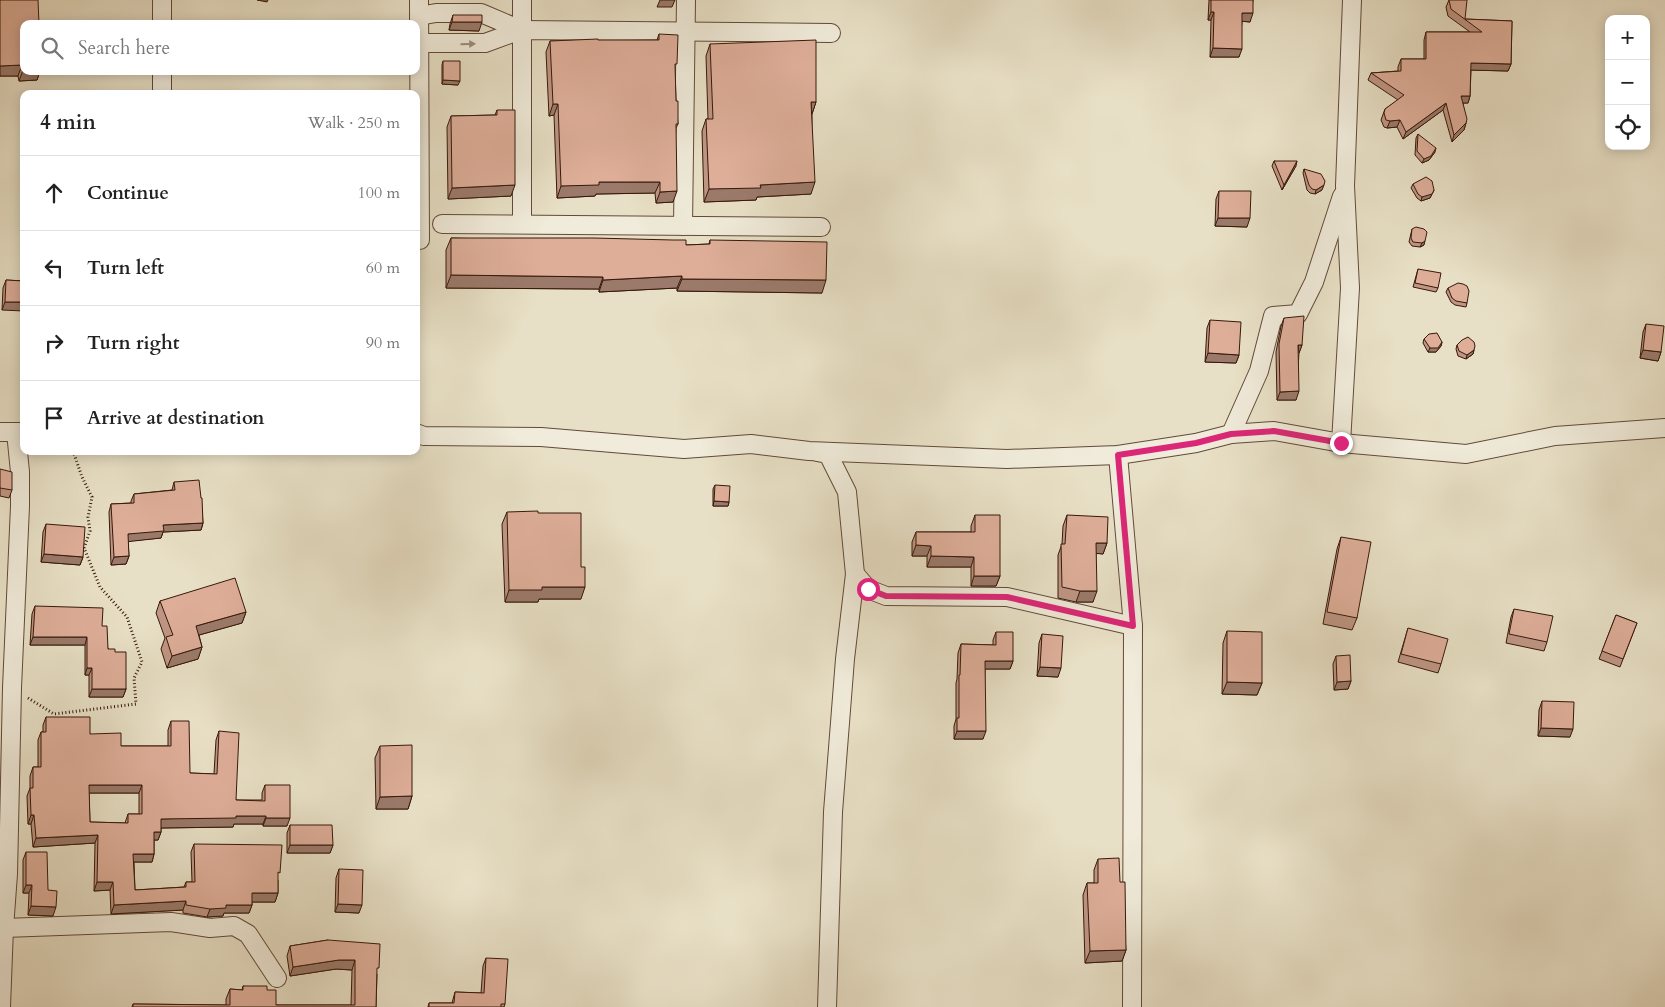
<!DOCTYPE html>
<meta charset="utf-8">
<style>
body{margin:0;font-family:Cardo,serif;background:#f6f6f6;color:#222}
.controls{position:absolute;right:15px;top:15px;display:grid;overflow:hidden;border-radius:10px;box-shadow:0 2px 12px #0003}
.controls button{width:45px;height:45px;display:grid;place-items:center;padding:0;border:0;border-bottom:1px solid #e0e0e0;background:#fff;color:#222;font:25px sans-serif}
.stop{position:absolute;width:15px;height:15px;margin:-11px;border:4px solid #db2777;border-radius:50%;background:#fff}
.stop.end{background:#db2777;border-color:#fff;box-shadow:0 1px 5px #0008}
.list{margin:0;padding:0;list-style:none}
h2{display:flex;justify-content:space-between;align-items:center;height:65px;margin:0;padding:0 20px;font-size:21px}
h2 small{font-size:16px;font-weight:400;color:#767676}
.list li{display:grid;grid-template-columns:32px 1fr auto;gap:15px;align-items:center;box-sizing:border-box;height:75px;padding:0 20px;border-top:1px solid #e0e0e0}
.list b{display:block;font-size:19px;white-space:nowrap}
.list em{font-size:16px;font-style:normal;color:#767676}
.icon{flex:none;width:28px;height:28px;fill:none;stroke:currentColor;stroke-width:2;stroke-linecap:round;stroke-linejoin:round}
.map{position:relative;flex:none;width:1665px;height:1007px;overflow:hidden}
.search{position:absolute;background:#fff;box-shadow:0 2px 12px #0003;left:20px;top:20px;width:400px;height:55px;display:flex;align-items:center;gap:12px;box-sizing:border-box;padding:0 18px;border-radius:10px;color:#767676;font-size:19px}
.panel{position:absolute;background:#fff;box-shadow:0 2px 12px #0003;left:20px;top:90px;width:400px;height:365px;border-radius:10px}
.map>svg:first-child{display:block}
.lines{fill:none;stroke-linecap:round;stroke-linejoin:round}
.street-casing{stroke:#624a39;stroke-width:20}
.path{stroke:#36180a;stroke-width:3;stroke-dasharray:1 2.5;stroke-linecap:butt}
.street{stroke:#f0ebda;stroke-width:18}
.wall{fill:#bf9684;stroke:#36180a;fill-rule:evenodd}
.shaded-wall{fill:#9b7a6b;stroke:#36180a}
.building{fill:#deae99;stroke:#36180a;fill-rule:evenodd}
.oneway{fill:#9c8c7c}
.route{stroke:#db2777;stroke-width:6}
</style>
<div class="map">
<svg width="1665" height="1007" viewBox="0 0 1665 1007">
<rect width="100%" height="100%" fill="#e8e0c6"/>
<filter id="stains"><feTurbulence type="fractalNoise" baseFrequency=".004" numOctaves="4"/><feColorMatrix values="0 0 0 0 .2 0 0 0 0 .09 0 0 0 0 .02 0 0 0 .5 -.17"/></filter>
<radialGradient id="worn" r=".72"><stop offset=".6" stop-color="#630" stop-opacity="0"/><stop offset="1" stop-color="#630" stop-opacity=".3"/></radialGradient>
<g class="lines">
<g class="street-casing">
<g id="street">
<polyline points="162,0 162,24"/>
<polyline points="419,0 420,240"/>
<polyline points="522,0 522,224"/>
<polyline points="419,16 436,13 481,13 521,30"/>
<polyline points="420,43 485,43 521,30 831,33"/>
<polyline points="162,71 162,94"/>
<polyline points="442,224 821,227"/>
<polyline points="683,226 686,0"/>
<polyline points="0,432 24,432"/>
<polyline points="416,433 424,436 541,437 684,449 751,444 809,451 1007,459 1118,455 1196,443 1231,434 1274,431 1341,443 1466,454 1555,436 1665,428"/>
<polyline points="1231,434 1259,371 1273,316 1298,314 1314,282 1342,196"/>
<polyline points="1341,443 1350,288 1345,186 1352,0"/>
<polyline points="817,452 828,454 847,492 855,574 845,659 833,812 827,1007"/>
<polyline points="1118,455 1133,626 1132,1007"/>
<polyline points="855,574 868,589 886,596 1007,597 1133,626"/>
<polyline points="4,928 171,922 210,928 234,926 248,934 277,978"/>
<polyline points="1,1007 4,928 8,874 12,688 20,506 20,472 16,432"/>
</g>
</g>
<polyline class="path" points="28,698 54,714 136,704 134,678 142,662 127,617 100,587 84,548 90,531 88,517 92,497 82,477 73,451"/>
<use href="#street" class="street"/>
</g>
<g class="wall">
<polygon points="0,0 39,24 24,71 40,71 37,80 19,81 18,76 0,76"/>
<polygon points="257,0 268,0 267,2"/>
<polygon points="1209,0 1253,0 1250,22 1242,21 1239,57 1210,57 1211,20 1208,20"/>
<polygon points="1449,0 1465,19 1512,21 1511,64 1508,71 1471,70 1470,96 1468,103 1463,103 1466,123 1464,130 1452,142 1443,110 1403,139 1397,127 1387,128 1384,127 1381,120 1385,109 1398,100 1368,80 1371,73 1398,71 1398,67 1401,59 1424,59 1424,40 1426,32 1470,32 1448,16 1446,7"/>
<polygon points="453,15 479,31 449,30 450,24"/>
<polygon points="659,34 675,70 676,101 678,124 676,128 673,202 656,203 655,193 596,194 595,196 557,198 554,115 549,116 546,52 550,41 657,40"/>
<polygon points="710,44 816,102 812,114 811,194 757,197 756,200 704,202 702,131 706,119 708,119 706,56"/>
<polygon points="443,61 458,85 442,84 442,65"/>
<polygon points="497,110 511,196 448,199 447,127 451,116 495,115"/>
<polygon points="1418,134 1435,152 1429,160 1422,163 1415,155 1416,138"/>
<polygon points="1274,161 1296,166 1282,190 1272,166"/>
<polygon points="1304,169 1322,190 1315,194 1310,193 1307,190 1303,173"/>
<polygon points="1413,184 1434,190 1430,198 1421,201 1417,198 1411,188"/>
<polygon points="1219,191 1247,227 1215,226 1216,199"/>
<polygon points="1412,229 1424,245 1420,247 1412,246 1409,242"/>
<polygon points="451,238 686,245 709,244 710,240 822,293 677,291 677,288 599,292 599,289 446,288 446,250"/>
<polygon points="1418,269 1438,288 1436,292 1413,287"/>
<polygon points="6,280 24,281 2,310 3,288"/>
<polygon points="1448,288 1467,303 1466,307 1455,305 1451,302 1446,292"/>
<polygon points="1284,318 1302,345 1299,353 1296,400 1277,400 1276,352 1281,326"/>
<polygon points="1210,320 1239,355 1236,363 1205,362 1207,328"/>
<polygon points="1646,324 1661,352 1658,361 1640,358 1643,332"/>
<polygon points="1424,339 1442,342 1441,346 1436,352 1428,352 1423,343"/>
<polygon points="1457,345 1474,350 1473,354 1466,359 1458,356 1456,349"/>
<polygon points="0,469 12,490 9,498 0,496"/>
<polygon points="174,482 201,498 203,523 201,530 163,532 161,538 128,541 129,556 126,564 111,565 109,512 111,504 131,503 131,501 134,494 172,490"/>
<polygon points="715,485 729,502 728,506 713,506 713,489"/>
<polygon points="507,512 581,599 539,599 538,602 505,602 502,524"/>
<polygon points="975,515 1000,576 996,586 971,586 971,567 927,567 927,556 912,556 912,542 916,532 971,532 971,526"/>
<polygon points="1067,515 1107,543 1103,554 1096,553 1093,602 1076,602 1058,598 1058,555 1062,544 1063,526"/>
<polygon points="46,524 83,557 80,565 41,562 43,532"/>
<polygon points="1341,537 1357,618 1352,630 1323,624 1337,549"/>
<polygon points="160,601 246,612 242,623 199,635 202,647 198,659 167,668 161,649 165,638 156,613"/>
<polygon points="35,606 102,626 108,649 115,652 126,689 123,697 89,697 89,675 85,675 85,645 30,645 32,614"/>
<polygon points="1514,609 1547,642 1544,651 1506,643 1511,617"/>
<polygon points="1616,615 1637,623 1620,667 1599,659"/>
<polygon points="1408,628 1441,664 1438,673 1398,662"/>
<polygon points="1227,631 1262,683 1257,695 1222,694 1223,643"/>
<polygon points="996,632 1013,661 1010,669 985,669 983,739 954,739 954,726 956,719 956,683 957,679 958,653 961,644 993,645 993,640"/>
<polygon points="1042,634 1058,677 1037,676 1039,643"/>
<polygon points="1336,656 1351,681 1348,689 1334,690 1333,664"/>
<polygon points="1542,701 1570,737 1538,736 1539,710"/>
<path d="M 46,717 L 121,746 L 168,746 L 168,730 L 171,721 L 190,773 L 214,774 L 216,740 L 219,731 L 236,800 L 262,800 L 262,793 L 265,785 L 287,826 L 263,826 L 263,824 L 234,824 L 233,827 L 161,828 L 161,832 L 158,840 L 154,840 L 154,854 L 152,862 L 134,862 L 135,890 L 184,887 L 186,882 L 192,882 L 191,852 L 194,844 L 278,880 L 278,893 L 275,902 L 252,902 L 252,905 L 249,913 L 224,913 L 223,916 L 207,917 L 183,913 L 183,910 L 111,914 L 110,890 L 94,891 L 95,843 L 33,847 L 31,824 L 28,824 L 27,796 L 30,788 L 30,776 L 33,767 L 38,767 L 38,740 L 41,732 L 43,732 L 43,725 ZM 89,793 L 139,793 L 139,814 L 128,814 L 125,823 L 90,822 Z"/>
<polygon points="380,746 412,796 408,809 376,809 375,758"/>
<polygon points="290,825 333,845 330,853 287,853 287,833"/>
<polygon points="26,852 53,916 28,915 29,893 23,893 23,860"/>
<polygon points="1098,859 1120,882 1126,950 1122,961 1085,963 1083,895 1087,883 1094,883 1094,870"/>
<polygon points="339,869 359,913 335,912 336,878"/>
<polygon points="328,940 377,974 376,1007 132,1007 133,1004 226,1005 226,999 230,989 242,990 243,986 267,990 276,1005 351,1005 352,970 336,969 290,976 287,956 290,946"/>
<polygon points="486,958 505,1004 504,1007 428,1007 429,1003 452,1003 455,992 481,993 483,966"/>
</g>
<g class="shaded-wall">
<polygon points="660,0 675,0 672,7 657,7"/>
<polygon points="1211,12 1214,12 1211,20 1208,20"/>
<polygon points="1242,13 1253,13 1250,22 1239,21"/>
<polygon points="452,22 482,22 479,31 449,30"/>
<polygon points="1213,48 1242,49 1239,57 1210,57"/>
<polygon points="1471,63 1511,64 1508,71 1468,70"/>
<polygon points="22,65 18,76 0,76 0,66"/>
<polygon points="23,70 24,70 24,71 40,71 37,80 19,81"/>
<polygon points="443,80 460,81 458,85 442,84"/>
<polygon points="1461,96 1470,96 1468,103 1458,103"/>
<polygon points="811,102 816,102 812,114"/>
<polygon points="1446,103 1443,110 1403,139 1406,132"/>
<polygon points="553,104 558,104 554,115 549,116"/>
<polygon points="1400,120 1397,127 1387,128 1390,121"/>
<polygon points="1466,123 1464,130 1452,142 1454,135"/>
<polygon points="1436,148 1435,152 1429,160 1422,163 1424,159"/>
<polygon points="1297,161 1296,166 1282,190 1284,185"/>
<polygon points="599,182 660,182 655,193 596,194 595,196 557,198 561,186"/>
<polygon points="815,182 811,194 757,197 756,200 704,202 709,189 760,185"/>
<polygon points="515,185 511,196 448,199 452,188"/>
<polygon points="1324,185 1322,190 1315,194 1316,190"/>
<polygon points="1434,190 1430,198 1421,201 1422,197"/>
<polygon points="677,191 673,202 656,203 660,192"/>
<polygon points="1218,218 1250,218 1247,227 1215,226"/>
<polygon points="1425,241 1424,245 1420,247 1422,243"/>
<polygon points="451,275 603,277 599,289 446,288"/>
<polygon points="682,276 677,288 599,292 603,280"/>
<polygon points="682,279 826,280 822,293 677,291"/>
<polygon points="5,302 24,302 24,311 2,310"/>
<polygon points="1442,342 1441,346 1436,352 1428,352 1430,348"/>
<polygon points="1298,345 1302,345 1299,353"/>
<polygon points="1474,350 1473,354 1466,359 1467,355"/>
<polygon points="1643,350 1661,352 1658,361 1640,358"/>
<polygon points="1208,353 1239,355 1236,363 1205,362"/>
<polygon points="1299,391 1296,400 1277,400 1280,392"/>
<polygon points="714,501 729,502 728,506 713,506"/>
<polygon points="203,523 201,530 163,532 161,538 125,542 128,534 163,525"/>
<polygon points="1096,543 1107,543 1103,554 1092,553"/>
<polygon points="916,545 931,546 927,556 912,556"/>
<polygon points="44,554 83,557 80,565 41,562"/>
<polygon points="129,556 126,564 111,565 114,557"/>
<polygon points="931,556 974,557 971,567 927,567"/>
<polygon points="974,576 1000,576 996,586 971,586"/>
<polygon points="542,587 585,587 581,599 539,599 538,602 505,602 509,590"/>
<polygon points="1080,591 1097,591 1093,602 1076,602"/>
<polygon points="246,612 242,623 192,637 196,626"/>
<polygon points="33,637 87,637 85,645 30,645"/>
<polygon points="202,647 198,659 167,668 172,656"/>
<polygon points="985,661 1013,661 1010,669 982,669"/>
<polygon points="1040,667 1061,668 1058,677 1037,676"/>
<polygon points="87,668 92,668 89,675 85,675"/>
<polygon points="1351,681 1348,689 1334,690 1337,682"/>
<polygon points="1227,682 1262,683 1257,695 1222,694"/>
<polygon points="92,689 126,689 123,697 89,697"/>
<polygon points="1541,728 1573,729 1570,737 1538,736"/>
<polygon points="957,731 986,731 983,739 954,739"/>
<polygon points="89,785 142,785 139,793 86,793"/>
<polygon points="412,796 408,809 376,809 380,797"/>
<polygon points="31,815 34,815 31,824 28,824"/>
<polygon points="236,816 266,816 263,824 234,824 233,827 158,828 161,819"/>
<polygon points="266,818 290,818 287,826 263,826"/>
<polygon points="154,832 161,832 158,840 151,840"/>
<polygon points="98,835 95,843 33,847 36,838"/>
<polygon points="290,845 333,845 330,853 287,853"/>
<polygon points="133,854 154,854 152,862 130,862"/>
<polygon points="97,882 113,882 110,890 94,891"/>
<polygon points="26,885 32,885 29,893 23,893"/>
<polygon points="252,893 278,893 275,902 249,902"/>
<polygon points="186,901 183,910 111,914 114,905"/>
<polygon points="338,904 362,905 359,913 335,912"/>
<polygon points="226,905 252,905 249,913 224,913 223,916 207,917 210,909"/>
<polygon points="31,906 56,907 53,916 28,915"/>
<polygon points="1126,950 1122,961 1085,963 1090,951"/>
<polygon points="339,960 355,960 352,970 336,969 290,976 293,967"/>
</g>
<g class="building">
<polygon points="0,0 38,0 39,24 24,24 24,70 23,70 22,65 0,66"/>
<polygon points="1211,0 1253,0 1253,13 1242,13 1242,49 1213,48 1214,12 1211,12"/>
<polygon points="1449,0 1467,0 1465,19 1512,21 1511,64 1471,63 1470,96 1461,96 1467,119 1466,123 1454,135 1446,103 1406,132 1400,120 1390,121 1386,120 1384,113 1385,109 1404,95 1371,73 1401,71 1401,59 1426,59 1426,32 1482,32 1451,9"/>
<polygon points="453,15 482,15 482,22 452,22"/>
<polygon points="659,34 678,35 677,64 675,64 676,101 678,101 678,124 676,124 677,191 660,192 660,182 599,182 599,185 561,186 558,104 553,104 550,41 598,39 598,40 659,40"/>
<polygon points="816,40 816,102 811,102 815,182 760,185 761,188 709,189 706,119 713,119 710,44"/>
<polygon points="443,61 460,61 460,81 443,80"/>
<polygon points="497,110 515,110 515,185 452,188 451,116 497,115"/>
<polygon points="1418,134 1436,148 1431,156 1424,159 1417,151"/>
<polygon points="1274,161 1297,161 1284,185"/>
<polygon points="1304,169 1321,174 1325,181 1324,185 1316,190 1312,189 1309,185"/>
<polygon points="1426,177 1432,181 1434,190 1432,194 1422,197 1418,194 1413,184"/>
<polygon points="1219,191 1251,191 1250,218 1218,218"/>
<polygon points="1416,227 1424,229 1427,232 1425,241 1422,243 1413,242 1411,238 1412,229"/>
<polygon points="451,238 594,238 673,240 686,240 686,245 710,244 710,240 827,242 826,280 682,279 682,276 603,280 603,277 451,275"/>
<polygon points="1418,269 1441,273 1438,288 1415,283"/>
<polygon points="6,280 24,281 24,302 5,302"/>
<polygon points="1458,283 1463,284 1467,286 1469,291 1467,303 1456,301 1452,298 1448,288"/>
<polygon points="1304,316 1302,345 1298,345 1299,391 1280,392 1279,344 1284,318"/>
<polygon points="1210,320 1241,322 1239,355 1208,353"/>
<polygon points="1646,324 1664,326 1661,352 1643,350"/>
<polygon points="1437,333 1442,342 1438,348 1430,348 1424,339 1429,334"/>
<polygon points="1468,337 1474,342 1475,346 1474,350 1467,355 1459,351 1457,345 1462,340"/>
<polygon points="0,469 12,472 12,490 0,488"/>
<polygon points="199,480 201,498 202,498 203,523 163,525 164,531 128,534 129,556 114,557 111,504 134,503 134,494 175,490 174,482"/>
<polygon points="715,485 730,486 729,502 714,501"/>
<polygon points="538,511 538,513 581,513 581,567 585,567 585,587 542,587 542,590 509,590 507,512"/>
<polygon points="975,515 1000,515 1000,576 974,576 974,557 931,556 931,546 916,545 916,532 975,532"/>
<polygon points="1067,515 1108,517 1107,543 1096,543 1097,591 1080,591 1062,587 1061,544 1065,544"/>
<polygon points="46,524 85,527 83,557 44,554"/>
<polygon points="1341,537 1371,542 1357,618 1327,612"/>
<polygon points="235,578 246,612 196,626 202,647 172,656 166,637 173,635 160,601"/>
<polygon points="35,606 103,608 102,626 107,626 108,649 115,649 115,652 126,652 126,689 92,689 92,668 87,668 87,637 33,637"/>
<polygon points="1514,609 1553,616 1547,642 1509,634"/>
<polygon points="1616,615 1637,623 1623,659 1602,651"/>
<polygon points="1408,628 1448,639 1441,664 1401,654"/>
<polygon points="1227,631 1262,632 1262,683 1227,682"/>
<polygon points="996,632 1013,632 1013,661 985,661 986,731 957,731 957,718 959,718 959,675 960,675 961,644 996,645"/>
<polygon points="1042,634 1063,636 1061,668 1040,667"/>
<polygon points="1350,655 1351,681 1337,682 1336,656"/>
<polygon points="1542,701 1574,702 1573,729 1541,728"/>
<path d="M 46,717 L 90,717 L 90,734 L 121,733 L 121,746 L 171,746 L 171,721 L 189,721 L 190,773 L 217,774 L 219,731 L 239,733 L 236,800 L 265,801 L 265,785 L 290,785 L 290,818 L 266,818 L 266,816 L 236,816 L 236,818 L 161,819 L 161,832 L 154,832 L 154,854 L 133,854 L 135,890 L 186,887 L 186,882 L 195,882 L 194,844 L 282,845 L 280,873 L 278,872 L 278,893 L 252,893 L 252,905 L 226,905 L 226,908 L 210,909 L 186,905 L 186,901 L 114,905 L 113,882 L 97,882 L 98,835 L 36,838 L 34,815 L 31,815 L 30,788 L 33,788 L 33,767 L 41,767 L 41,732 L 46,732 ZM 89,785 L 142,785 L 142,814 L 128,814 L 128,823 L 90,822 Z"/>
<polygon points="412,745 412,796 380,797 380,746"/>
<polygon points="290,825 332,825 333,845 290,845"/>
<polygon points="26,852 47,852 48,890 57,891 56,907 31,906 32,885 26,885"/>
<polygon points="1119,858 1120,882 1125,882 1126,950 1090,951 1087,883 1098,883 1098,859"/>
<polygon points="339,869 363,870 362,905 338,904"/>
<polygon points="328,940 380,944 379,968 377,968 376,1007 133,1007 133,1004 230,1005 230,989 243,990 243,986 267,986 267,990 276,990 276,1005 355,1005 355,960 339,960 293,967 290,946"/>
<polygon points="486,958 508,959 505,1004 501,1004 501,1007 429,1007 429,1003 454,1003 455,992 484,993"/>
</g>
<defs><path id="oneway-solid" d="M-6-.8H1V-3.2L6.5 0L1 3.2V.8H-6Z" transform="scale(1.25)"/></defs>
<use class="oneway" href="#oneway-solid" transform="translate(468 44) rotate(-1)"/>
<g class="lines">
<polyline class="route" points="868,589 886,596 1007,597 1133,626 1118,455 1196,443 1231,434 1274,431 1341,443"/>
</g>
<rect width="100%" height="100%" filter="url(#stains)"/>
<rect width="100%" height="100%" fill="url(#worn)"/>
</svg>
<div class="controls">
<button>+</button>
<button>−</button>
<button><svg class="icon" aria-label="locate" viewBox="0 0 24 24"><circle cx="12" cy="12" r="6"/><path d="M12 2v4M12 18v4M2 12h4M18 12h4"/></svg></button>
</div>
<div class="stop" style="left:868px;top:589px"></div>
<div class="stop end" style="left:1341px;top:443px"></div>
<div class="search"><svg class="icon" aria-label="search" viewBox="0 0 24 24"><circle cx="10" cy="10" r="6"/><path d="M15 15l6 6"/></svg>Search here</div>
<section class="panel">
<h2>4 min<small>Walk · 250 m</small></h2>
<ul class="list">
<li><svg class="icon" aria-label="ahead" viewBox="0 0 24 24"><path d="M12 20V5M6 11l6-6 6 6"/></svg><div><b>Continue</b></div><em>100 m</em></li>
<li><svg class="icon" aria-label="left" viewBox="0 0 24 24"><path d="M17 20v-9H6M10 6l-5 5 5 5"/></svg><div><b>Turn left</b></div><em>60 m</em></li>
<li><svg class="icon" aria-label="right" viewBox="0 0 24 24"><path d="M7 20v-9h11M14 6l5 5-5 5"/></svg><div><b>Turn right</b></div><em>90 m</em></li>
<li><svg class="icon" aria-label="arrive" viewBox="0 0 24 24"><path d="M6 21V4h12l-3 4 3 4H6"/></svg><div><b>Arrive at destination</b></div></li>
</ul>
</section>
</div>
